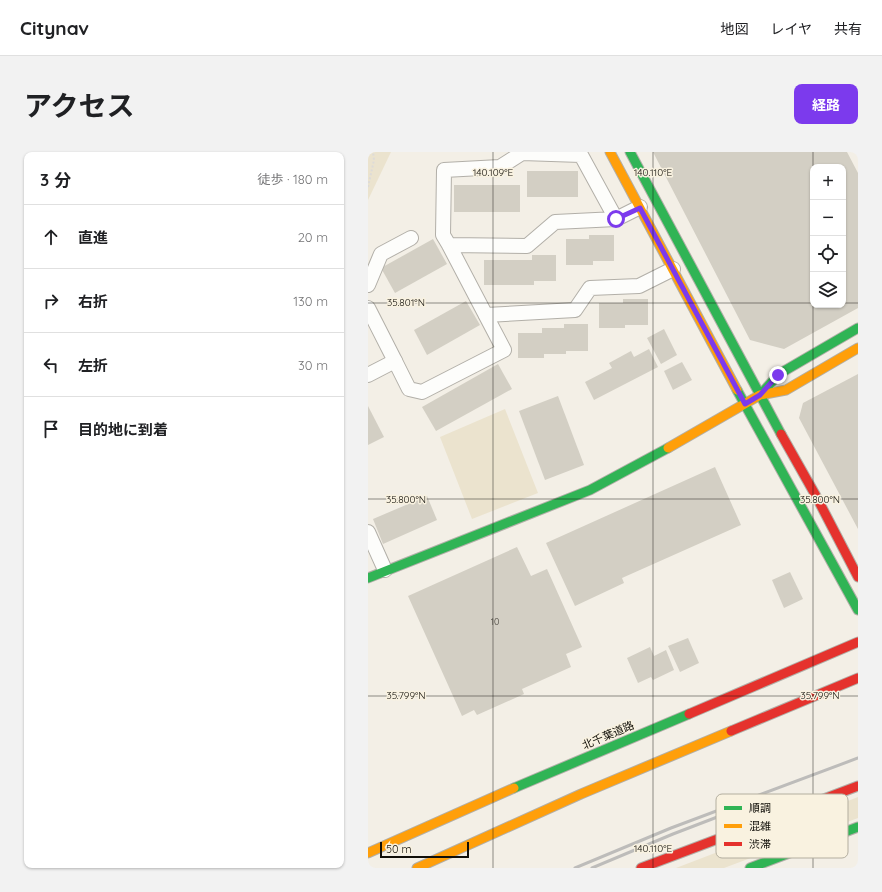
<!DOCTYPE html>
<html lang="ja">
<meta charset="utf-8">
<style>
body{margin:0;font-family:Quicksand,"Noto Sans JP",sans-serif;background:#f2f2f2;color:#202124}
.controls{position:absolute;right:12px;top:12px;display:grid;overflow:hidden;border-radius:8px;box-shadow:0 1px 3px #0004}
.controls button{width:36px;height:36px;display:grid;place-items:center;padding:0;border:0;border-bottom:1px solid #e0e0e0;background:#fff;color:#202124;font:20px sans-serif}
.scale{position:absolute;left:12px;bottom:10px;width:89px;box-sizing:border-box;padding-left:4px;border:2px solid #100e08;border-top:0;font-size:11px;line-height:14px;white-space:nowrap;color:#100e08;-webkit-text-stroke:3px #f9f2e0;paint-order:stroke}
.stop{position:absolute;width:12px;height:12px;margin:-9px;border:3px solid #7c3aed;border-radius:50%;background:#fff}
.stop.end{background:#7c3aed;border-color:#fff;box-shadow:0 1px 4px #0008}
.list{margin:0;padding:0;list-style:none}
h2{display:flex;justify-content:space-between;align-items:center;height:52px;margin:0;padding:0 16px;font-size:17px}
h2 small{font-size:13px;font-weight:400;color:#757577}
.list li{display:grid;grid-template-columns:26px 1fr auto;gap:12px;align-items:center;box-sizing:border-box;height:64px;padding:0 16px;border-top:1px solid #e0e0e0}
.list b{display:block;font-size:15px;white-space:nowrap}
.list em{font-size:13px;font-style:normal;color:#757577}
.icon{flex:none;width:22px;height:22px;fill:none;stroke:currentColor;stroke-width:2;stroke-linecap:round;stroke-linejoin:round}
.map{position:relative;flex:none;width:490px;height:716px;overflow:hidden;border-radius:8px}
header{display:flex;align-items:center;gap:24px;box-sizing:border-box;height:56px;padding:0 20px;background:#fff;border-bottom:1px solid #e0e0e0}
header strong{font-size:19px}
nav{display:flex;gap:22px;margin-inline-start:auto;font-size:14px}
.intro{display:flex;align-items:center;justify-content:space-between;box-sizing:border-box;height:96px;padding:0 24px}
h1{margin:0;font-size:28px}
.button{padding:10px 18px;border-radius:8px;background:#7c3aed;color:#fff;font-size:14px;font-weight:700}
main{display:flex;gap:24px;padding:0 24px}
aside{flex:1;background:#fff;border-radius:8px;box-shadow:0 1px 3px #0004}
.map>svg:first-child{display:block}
.green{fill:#ebe3ce}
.building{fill:#d3cfc4;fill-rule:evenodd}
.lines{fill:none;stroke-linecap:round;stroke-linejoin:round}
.street-casing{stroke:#b2afa8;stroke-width:16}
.fast-casing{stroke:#b2afa8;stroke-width:11}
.slow-casing{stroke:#b2afa8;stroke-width:11}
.jam-casing{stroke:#b2afa8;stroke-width:11}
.path{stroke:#dddbd8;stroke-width:2;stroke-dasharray:2 2;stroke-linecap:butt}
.street{stroke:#fdfdfb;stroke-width:14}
.fast{stroke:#30b455;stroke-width:9}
.slow{stroke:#ff9f0a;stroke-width:9}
.jam{stroke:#e5322d;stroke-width:9}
.rail{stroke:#bdbcba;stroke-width:3}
.route{stroke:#7c3aed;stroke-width:5}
.ticks{fill:none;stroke:#100e08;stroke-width:1;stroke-opacity:0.45}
.labels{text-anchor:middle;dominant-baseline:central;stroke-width:3;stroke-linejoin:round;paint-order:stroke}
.number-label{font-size:9px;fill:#413e37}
.street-label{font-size:11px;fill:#100e08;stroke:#f9f2e0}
.key{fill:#f9f2e0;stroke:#b3ae9f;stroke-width:1}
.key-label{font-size:11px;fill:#100e08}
.ticks-label{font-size:10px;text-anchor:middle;fill:#100e08;stroke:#f9f2e0;stroke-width:3;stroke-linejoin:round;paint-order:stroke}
</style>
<header>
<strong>Citynav</strong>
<nav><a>地図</a><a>レイヤ</a><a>共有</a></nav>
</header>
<div class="intro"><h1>アクセス</h1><a class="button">経路</a></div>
<main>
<aside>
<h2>3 分<small>徒歩 · 180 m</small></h2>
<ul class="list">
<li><svg class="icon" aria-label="ahead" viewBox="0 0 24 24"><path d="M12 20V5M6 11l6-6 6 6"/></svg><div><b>直進</b></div><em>20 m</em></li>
<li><svg class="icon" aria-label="right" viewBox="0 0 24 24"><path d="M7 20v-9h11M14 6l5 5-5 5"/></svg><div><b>右折</b></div><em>130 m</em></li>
<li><svg class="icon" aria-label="left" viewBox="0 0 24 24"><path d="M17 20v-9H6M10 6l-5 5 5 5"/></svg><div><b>左折</b></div><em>30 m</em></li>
<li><svg class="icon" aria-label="arrive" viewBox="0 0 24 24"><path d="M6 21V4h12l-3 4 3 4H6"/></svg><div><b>目的地に到着</b></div></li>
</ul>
</aside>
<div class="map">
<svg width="490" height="716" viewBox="0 0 490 716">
<rect width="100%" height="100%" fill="#f3efe6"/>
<g class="green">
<polygon points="0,0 23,0 0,48"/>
<polygon points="137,257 170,341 104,367 72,285"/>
<polygon points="490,645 490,666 356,716 308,716 394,683"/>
</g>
<g class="building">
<path d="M 285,0 L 479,0 L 490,21 L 490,156 L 416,197 L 382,188 ZM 445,15 L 475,15 L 475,153 L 445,153 Z"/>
<rect x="159" y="19" width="51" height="26"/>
<rect x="86" y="33" width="66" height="27"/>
<polygon points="221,83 246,83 246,109 225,109 225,113 198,113 198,87 221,87"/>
<polygon points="65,87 79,112 27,141 13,116"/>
<polygon points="164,103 188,103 188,129 166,129 166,133 116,133 116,108 164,108"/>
<polygon points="255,147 280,147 280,173 257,173 257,176 231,176 231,151 255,151"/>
<polygon points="98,149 112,173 59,203 46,178"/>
<polygon points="196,172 220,172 220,199 198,199 198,202 176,202 176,206 150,206 150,181 174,181 174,176 196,176"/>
<polygon points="296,177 309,203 293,212 279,186"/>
<polygon points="281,197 290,215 226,248 217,230 244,216 241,211 263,199 266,205"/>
<polygon points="314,210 324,228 305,238 296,219"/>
<polygon points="130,212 144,237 68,279 54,255"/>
<polygon points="490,222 490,377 431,266 435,251"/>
<polygon points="190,244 216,313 177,328 151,259"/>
<polygon points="0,254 16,285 0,293"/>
<polygon points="347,315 373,373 254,426 256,431 207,454 178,391"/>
<polygon points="59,344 69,368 15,392 5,367"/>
<polygon points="149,395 163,424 179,417 214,495 198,502 203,515 154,537 156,542 109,563 106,558 94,564 40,444"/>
<polygon points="422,420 435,447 416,456 404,428"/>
<polygon points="320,486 331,511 312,520 300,494"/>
<polygon points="282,495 286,504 298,498 306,518 285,528 283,525 270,531 259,506"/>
</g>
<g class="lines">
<g class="street-casing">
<g id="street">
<polyline points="248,67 272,55"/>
<polyline points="0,133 13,102 43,86"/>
<polyline points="0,156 27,209 0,223"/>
<polyline points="118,163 207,158 222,136 271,134 305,117"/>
<polyline points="27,209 41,237 54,240 136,198 81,93 75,83 76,18 132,15 154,1 213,3 248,67 187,70 159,94 81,93"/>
<polyline points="0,380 17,418"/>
</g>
</g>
<g class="fast-casing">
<g id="fast">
<polyline points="262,0 413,282"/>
<polyline points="369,238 490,458"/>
<polyline points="392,243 411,222 490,176"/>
<polyline points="0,426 222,338 300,296"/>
<polyline points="146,636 321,562"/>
<polyline points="382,716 490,675"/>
</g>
</g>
<g class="slow-casing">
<g id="slow">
<polyline points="242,0 369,238"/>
<polyline points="300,296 392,243 418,238 490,196"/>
<polyline points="0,701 146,636"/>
<polyline points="49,716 213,642 363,579"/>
</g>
</g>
<g class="jam-casing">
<g id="jam">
<polyline points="413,282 448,344 490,425"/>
<polyline points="321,562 490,490"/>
<polyline points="363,579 490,526"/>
<polyline points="273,716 490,634"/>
</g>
</g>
<polyline class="path" points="0,35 6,8 5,0"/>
<use href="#street" class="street"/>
<use href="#fast" class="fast"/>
<use href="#slow" class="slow"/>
<use href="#jam" class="jam"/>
<g class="rail">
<polyline points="207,716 303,676 490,606"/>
<polyline points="224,716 305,682 391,649"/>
</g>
</g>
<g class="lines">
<polyline class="route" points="248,67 272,56 377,252 392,243 410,223"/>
</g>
<path class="ticks" d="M 125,0 L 125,716M 285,0 L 285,716M 445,0 L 445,15M 0,151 L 445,151M 475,151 L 490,151M 445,153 L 445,716M 0,347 L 490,347M 0,544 L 490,544"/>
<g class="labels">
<g class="number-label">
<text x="127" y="469">10</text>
</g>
<g class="street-label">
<text transform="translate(240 583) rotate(-23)">北千葉道路</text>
</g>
</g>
<rect x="348" y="642" width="132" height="64" rx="6" class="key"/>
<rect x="356" y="654" width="18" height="4" fill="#30b455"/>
<rect x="356" y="672" width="18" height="4" fill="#ff9f0a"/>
<rect x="356" y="690" width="18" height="4" fill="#e5322d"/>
<g class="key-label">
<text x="381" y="660">順調</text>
<text x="381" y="678">混雑</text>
<text x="381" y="696">渋滞</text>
</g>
<g class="ticks-label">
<text x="125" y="24">140.109°E</text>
<text x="285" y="24">140.110°E</text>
<text x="38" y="154">35.801°N</text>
<text x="38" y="351">35.800°N</text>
<text x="452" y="351">35.800°N</text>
<text x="38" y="547">35.799°N</text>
<text x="452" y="547">35.799°N</text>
<text x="285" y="700">140.110°E</text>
</g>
</svg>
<div class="controls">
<button>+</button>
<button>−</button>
<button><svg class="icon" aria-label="locate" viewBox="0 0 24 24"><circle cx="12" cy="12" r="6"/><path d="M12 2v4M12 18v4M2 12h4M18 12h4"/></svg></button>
<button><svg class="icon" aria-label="layers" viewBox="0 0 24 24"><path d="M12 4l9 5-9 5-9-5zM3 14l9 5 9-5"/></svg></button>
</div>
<div class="scale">50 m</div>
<div class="stop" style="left:248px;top:67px"></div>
<div class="stop end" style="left:410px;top:223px"></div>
</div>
</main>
